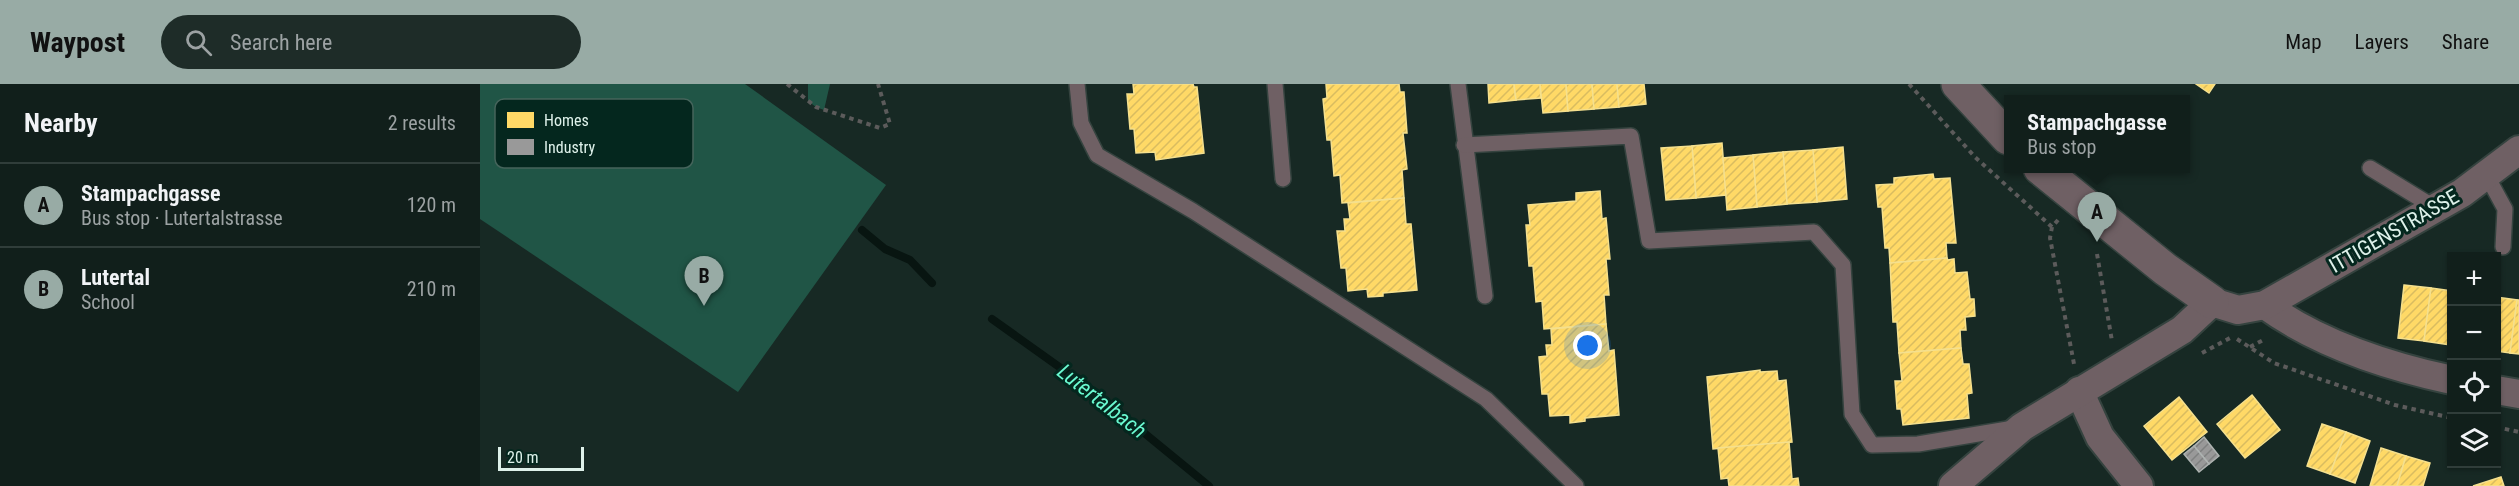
<!DOCTYPE html>
<meta charset="utf-8">
<style>
body{margin:0;font-family:"Roboto Condensed",sans-serif;background:#1e2c28;color:#f1f3f6}
.controls{position:absolute;right:18px;bottom:18px;display:grid;overflow:hidden;border-radius:0px;box-shadow:0 2px 4px #0004}
.controls button{width:54px;height:54px;display:grid;place-items:center;padding:0;border:0;border-bottom:2px solid #303d3a;background:#111f1b;color:#f1f3f6;font:30px sans-serif}
.scale{position:absolute;left:18px;bottom:15px;width:86px;box-sizing:border-box;padding-left:6px;border:3px solid #def1ea;border-top:0;font-size:16px;line-height:21px;white-space:nowrap;color:#def1ea;-webkit-text-stroke:4px #04271e;paint-order:stroke}
.you{position:absolute;left:1108px;top:262px;width:21px;height:21px;margin:-15px;border:4px solid #fff;border-radius:50%;background:#1a73e8;box-shadow:0 0 0 9px #1a73e833}
.badge{display:grid;place-items:center;width:39px;height:39px;border-radius:50%;background:#98aba5;color:#111;font-size:20px;font-weight:700}
.pin{position:absolute;translate:-50% -50px;filter:drop-shadow(0 2px 3px #0008)}
.pin::after{content:'';position:absolute;top:32px;width:21px;height:18px;background:inherit;clip-path:polygon(0 0,100% 0,50% 100%)}
.popup{position:absolute;left:1524px;top:11px;width:186px;height:78px;box-sizing:border-box;display:grid;place-content:center;border-radius:0px;background:#111f1b;filter:drop-shadow(0 2px 4px #0005);font-size:20px;white-space:nowrap;color:#9ca2a3}
.popup b{font-size:22px;color:#f1f3f6}
.popup::after{content:'';position:absolute;left:50%;top:100%;margin-left:-12px;border:12px solid transparent;border-top-color:#111f1b}
.list{margin:0;padding:0;list-style:none}
h2{display:flex;justify-content:space-between;align-items:center;height:78px;margin:0;padding:0 24px;font-size:26px}
h2 small{font-size:20px;font-weight:400;color:#9ca2a3}
.list li{display:grid;grid-template-columns:39px 1fr auto;gap:18px;align-items:center;box-sizing:border-box;height:84px;padding:0 24px;border-top:2px solid #303d3a}
.list b{display:block;font-size:22px;white-space:nowrap}
.list p{margin:0;font-size:20px;white-space:nowrap;color:#9ca2a3}
.list em{font-size:20px;font-style:normal;color:#9ca2a3}
.icon{flex:none;width:33px;height:33px;fill:none;stroke:currentColor;stroke-width:2;stroke-linecap:round;stroke-linejoin:round}
.map{position:relative;flex:none;width:2039px;height:402px;overflow:hidden}
header{display:flex;align-items:center;gap:36px;box-sizing:border-box;height:84px;padding:0 30px;background:#98aba5;color:#111}
header strong{font-size:28px}
nav{display:flex;gap:33px;margin-inline-start:auto;font-size:21px}
.search{width:420px;height:54px;background:#1e2c28;display:flex;align-items:center;gap:15px;box-sizing:border-box;padding:0 21px;border-radius:33px;color:#9ca2a3;font-size:22px}
main{display:flex}
aside{flex:1;background:#111f1b}
.map>svg:first-child{display:block}
.pitch{fill:#205546}
.homes{fill:url(#homes-hatch);stroke:#f5e08e;stroke-width:1.5}
.industry{fill:url(#industry-hatch);stroke:#aeb3b1;stroke-width:1.5}
.lines{fill:none;stroke-linecap:round;stroke-linejoin:round}
.stream{stroke:#081511;stroke-width:8}
.service-casing{stroke:#35433f;stroke-width:18}
.minor-casing{stroke:#35433f;stroke-width:32}
.tertiary-casing{stroke:#35433f;stroke-width:36}
.path{stroke:#5c5b5b;stroke-width:4;stroke-dasharray:4.5 4.5;stroke-linecap:butt}
.service{stroke:#6f6064;stroke-width:15}
.minor{stroke:#6f6064;stroke-width:28}
.tertiary{stroke:#6f6064;stroke-width:33}
.labels{text-anchor:middle;dominant-baseline:central;stroke-width:6;stroke-linejoin:round;paint-order:stroke}
.street-label{font-size:21px;fill:#def1ea;stroke:#04271e}
.water-label{font-size:22px;font-style:italic;fill:#6af9d0;stroke:#04271e}
.key{fill:#04271e;stroke:#45645b;stroke-width:1.5}
.key-label{font-size:16px;fill:#def1ea}
</style>
<header>
<strong>Waypost</strong>
<div class="search"><svg class="icon" aria-label="search" viewBox="0 0 24 24"><circle cx="10" cy="10" r="6"/><path d="M15 15l6 6"/></svg>Search here</div>
<nav><a>Map</a><a>Layers</a><a>Share</a></nav>
</header>
<main>
<aside>
<h2>Nearby<small>2 results</small></h2>
<ul class="list">
<li><span class="badge">A</span><div><b>Stampachgasse</b><p>Bus stop · Lutertalstrasse</p></div><em>120 m</em></li>
<li><span class="badge">B</span><div><b>Lutertal</b><p>School</p></div><em>210 m</em></li>
</ul>
</aside>
<div class="map">
<svg width="2039" height="402" viewBox="0 0 2039 402">
<defs>
<pattern id="homes-hatch" width="6" height="6" patternUnits="userSpaceOnUse" patternTransform="scale(1.5)"><rect width="6" height="6" fill="#ffd966"/><path d="M-1 1l2-2M0 6l6-6M5 7l2-2" fill="none" stroke="#d9bc60"/></pattern>
<pattern id="industry-hatch" width="6" height="6" patternUnits="userSpaceOnUse" patternTransform="scale(1.5)"><rect width="6" height="6" fill="#999"/><path d="M-1 1l2-2M0 6l6-6M5 7l2-2" fill="none" stroke="#7f8180"/></pattern>
</defs>
<rect width="100%" height="100%" fill="#172924"/>
<g class="pitch">
<polygon points="0,0 265,0 406,101 258,308 0,135"/>
<polygon points="328,0 350,0 344,26 336,23 328,17"/>
</g>
<g class="homes">
<polygon points="653,0 713,0 714,3 717,3 724,69 676,76 675,68 656,69 654,45 650,45 647,10 654,10"/>
<polygon points="846,0 919,0 920,8 924,8 927,49 923,49 927,85 922,86 924,114 862,119 860,91 854,92 851,56 847,56 843,15 847,14"/>
<polygon points="1008,0 1034,0 1036,16 1009,19"/>
<polygon points="1034,0 1060,0 1061,14 1036,16"/>
<polygon points="1060,0 1086,0 1088,27 1063,29"/>
<polygon points="1086,0 1112,0 1114,25 1088,27"/>
<polygon points="1112,0 1137,0 1139,23 1114,25"/>
<polygon points="1137,0 1164,0 1166,20 1139,23"/>
<polygon points="1716,0 1735,0 1729,9"/>
<polygon points="1242,59 1246,111 1216,114 1212,62"/>
<polygon points="1212,62 1216,114 1186,116 1181,64"/>
<polygon points="1363,63 1367,115 1337,118 1333,66"/>
<polygon points="1333,66 1337,118 1307,120 1303,68"/>
<polygon points="1303,68 1307,120 1277,123 1273,71"/>
<polygon points="1273,71 1277,123 1247,126 1243,74"/>
<polygon points="1453,90 1454,95 1470,94 1476,159 1466,159 1467,174 1410,179 1409,164 1405,164 1402,123 1398,123 1396,101 1414,100 1414,94"/>
<polygon points="1120,107 1122,135 1126,134 1130,175 1126,175 1129,211 1124,211 1126,240 1064,245 1062,217 1056,218 1053,182 1049,182 1046,141 1050,141 1048,121 1096,117 1096,109"/>
<polygon points="924,114 926,140 931,140 937,206 903,209 903,212 888,213 887,205 868,207 866,184 861,184 857,147 865,147 864,135 870,135 868,119"/>
<polygon points="1467,174 1468,176 1474,175 1475,189 1487,188 1490,215 1494,215 1495,232 1485,233 1486,246 1480,246 1481,264 1419,269 1417,238 1413,238 1410,179"/>
<polygon points="1924,201 1951,204 1944,257 1918,254"/>
<polygon points="1951,204 1972,207 1970,261 1944,257"/>
<polygon points="2016,213 2037,216 2030,269 2016,267"/>
<polygon points="2037,216 2039,216 2039,270 2030,269"/>
<polygon points="1126,240 1129,267 1134,266 1139,331 1105,334 1105,337 1090,339 1090,331 1070,332 1068,310 1062,310 1059,273 1067,272 1066,261 1072,261 1071,245"/>
<polygon points="1481,264 1483,280 1489,280 1492,309 1487,310 1489,334 1423,341 1421,325 1417,325 1415,297 1422,297 1419,269"/>
<polygon points="1280,286 1280,288 1297,287 1298,297 1306,296 1312,358 1233,365 1227,293"/>
<polygon points="1772,311 1800,346 1765,374 1737,340"/>
<polygon points="1699,313 1727,348 1692,376 1664,342"/>
<polygon points="1842,340 1866,348 1850,390 1827,382"/>
<polygon points="1866,348 1890,357 1875,399 1850,390"/>
<polygon points="1309,358 1312,395 1318,394 1319,402 1249,402 1248,394 1241,395 1238,364"/>
<polygon points="1901,364 1926,372 1917,402 1890,402"/>
<polygon points="1926,372 1950,379 1943,402 1917,402"/>
<polygon points="2021,393 2024,402 1993,402"/>
</g>
<g class="industry">
<polygon points="1724,353 1739,372 1729,380 1714,362"/>
<polygon points="1714,362 1729,380 1719,388 1704,370"/>
</g>
<g class="lines">
<g class="stream">
<polyline points="382,146 405,165 430,176 452,199"/>
<polyline points="512,235 613,307 729,402"/>
</g>
<g class="service-casing">
<g id="service">
<polyline points="597,0 601,39 617,71 713,127 1006,315 1096,402"/>
<polyline points="795,0 803,95"/>
<polyline points="978,0 1005,212"/>
<polyline points="984,61 1151,52 1169,157 1334,148 1363,181 1372,330 1392,361 1438,360 1534,344"/>
<polyline points="1890,84 1957,125"/>
<polyline points="2007,92 2025,125 2023,163"/>
</g>
</g>
<g class="minor-casing">
<g id="minor">
<path d="M 1785,221 C 1839,260 1907,282 1972,296"/>
<polyline points="2016,306 2039,310"/>
<polyline points="1599,307 1620,353 1659,402"/>
<polyline points="1473,402 1542,343 1702,246 1732,218 1758,226 1785,221 1982,109 2039,66"/>
</g>
</g>
<g class="tertiary-casing">
<g id="tertiary">
<polyline points="1478,0 1528,54"/>
<polyline points="1560,84 1685,185 1732,218"/>
</g>
</g>
<g class="path">
<polyline points="307,0 336,23 400,44 410,40 398,0"/>
<polyline points="1429,0 1495,73 1572,143"/>
<polyline points="1578,136 1572,143 1570,154 1594,280"/>
<polyline points="1617,170 1632,257"/>
<polyline points="1757,255 1794,279 1915,321 1972,334"/>
<polyline points="1770,263 1785,255"/>
<polyline points="1722,269 1750,254"/>
<polyline points="2016,343 2039,348"/>
</g>
<use href="#service" class="service"/>
<use href="#minor" class="minor"/>
<use href="#tertiary" class="tertiary"/>
</g>
<g class="labels">
<g class="street-label">
<text transform="translate(1914 147) rotate(-30)">ITTIGENSTRASSE</text>
</g>
<g class="water-label">
<text transform="translate(622 317) rotate(38)">Lutertalbach</text>
</g>
</g>
<rect x="15" y="15" width="198" height="69" rx="9" class="key"/>
<rect x="27" y="28" width="27" height="16" fill="#ffd966"/>
<rect x="27" y="55" width="27" height="16" fill="#999"/>
<g class="key-label">
<text x="64" y="42">Homes</text>
<text x="64" y="69">Industry</text>
</g>
</svg>
<div class="controls">
<button>+</button>
<button>−</button>
<button><svg class="icon" aria-label="locate" viewBox="0 0 24 24"><circle cx="12" cy="12" r="6"/><path d="M12 2v4M12 18v4M2 12h4M18 12h4"/></svg></button>
<button><svg class="icon" aria-label="layers" viewBox="0 0 24 24"><path d="M12 4l9 5-9 5-9-5zM3 14l9 5 9-5"/></svg></button>
</div>
<div class="scale">20 m</div>
<div class="you"></div>
<div class="pin badge" style="left:1617px;top:158px">A</div>
<div class="popup"><b>Stampachgasse</b>Bus stop</div>
<div class="pin badge" style="left:224px;top:222px">B</div>
</div>
</main>
